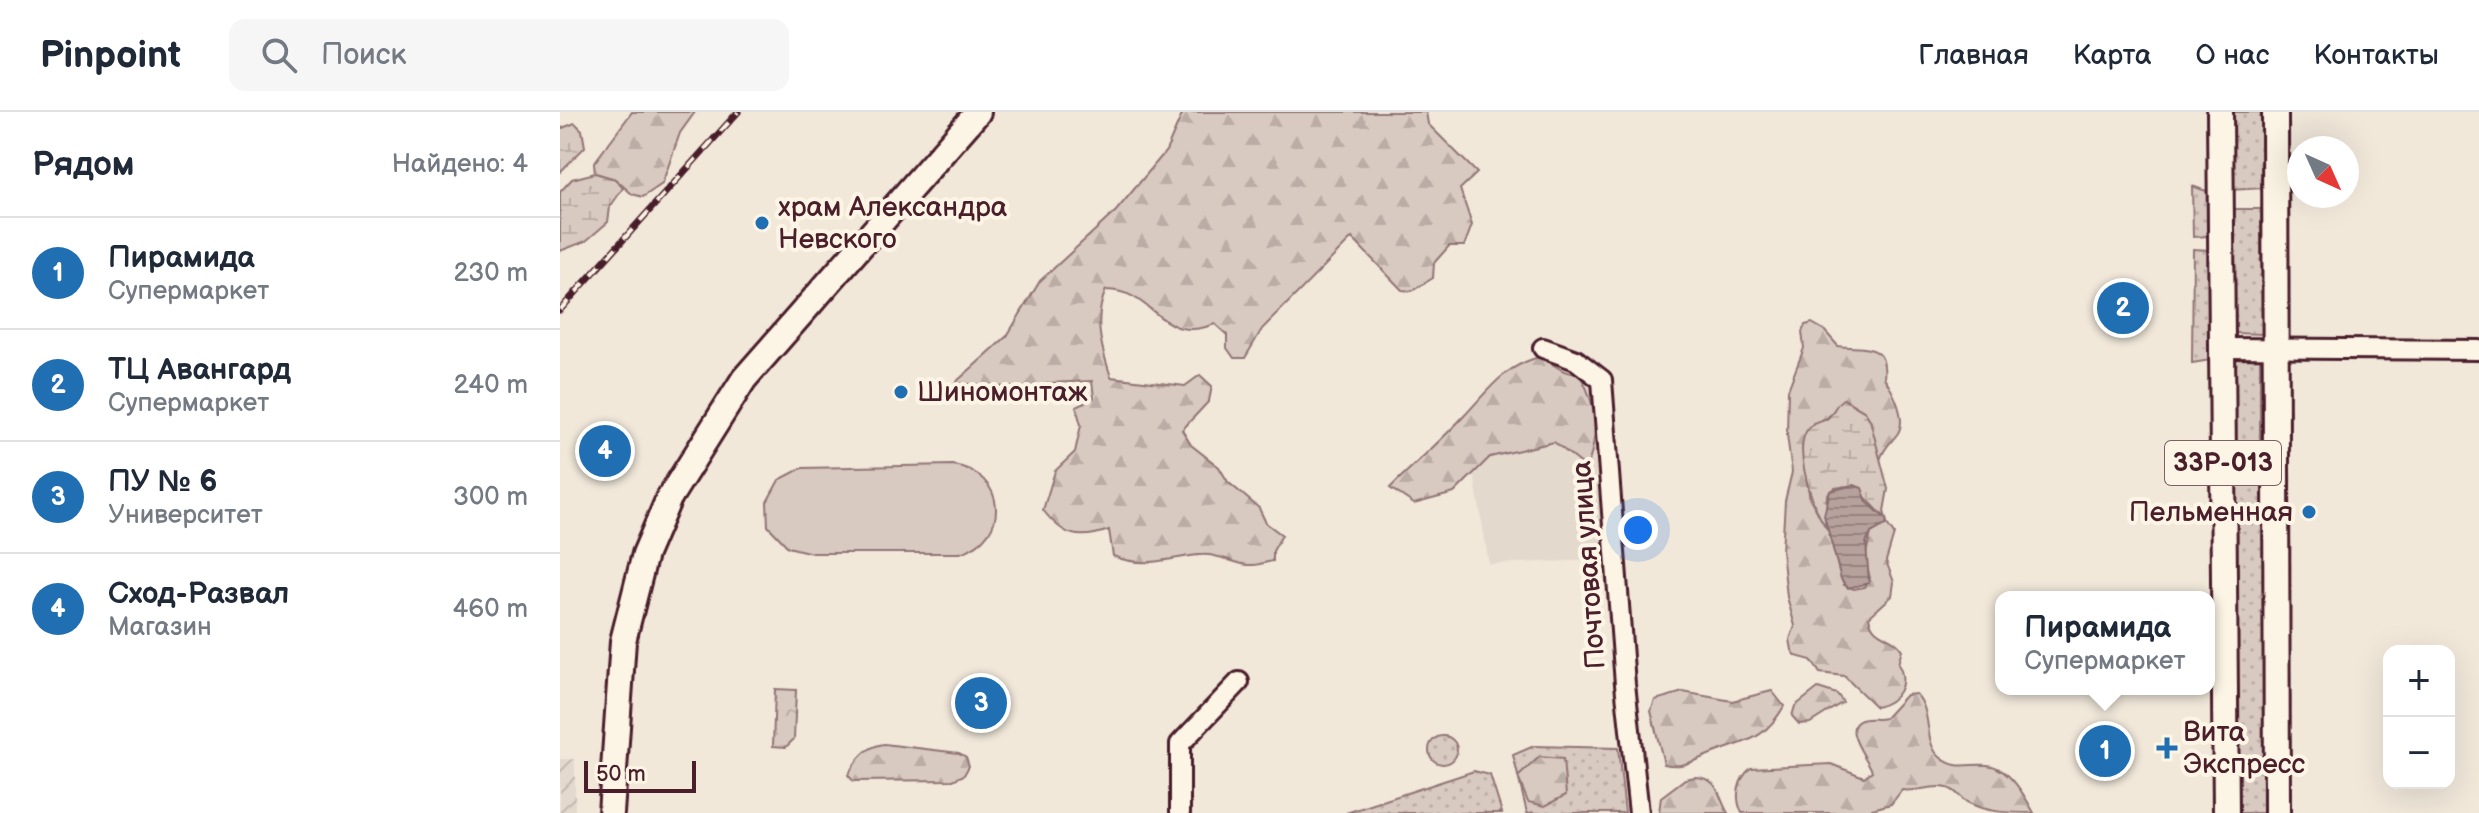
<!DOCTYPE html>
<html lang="ru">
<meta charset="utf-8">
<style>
body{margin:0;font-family:"Balsamiq Sans",sans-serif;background:#f6f6f7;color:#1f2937}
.controls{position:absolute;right:24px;bottom:24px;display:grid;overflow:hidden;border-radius:16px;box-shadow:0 8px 32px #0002}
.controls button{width:72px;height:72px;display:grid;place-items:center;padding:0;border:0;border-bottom:2px solid #e0e1e3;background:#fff;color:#1f2937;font:40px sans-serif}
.compass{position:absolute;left:1727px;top:24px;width:72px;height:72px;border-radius:50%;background:#fff;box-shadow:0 8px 32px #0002;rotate:135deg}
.scale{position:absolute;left:24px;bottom:20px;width:112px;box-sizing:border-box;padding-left:8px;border:4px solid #4a1f2b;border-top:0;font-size:22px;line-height:28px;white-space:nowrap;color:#4a1f2b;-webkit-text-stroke:6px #fcf5e5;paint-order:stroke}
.you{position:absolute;left:1078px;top:418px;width:28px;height:28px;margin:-20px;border:6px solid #fff;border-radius:50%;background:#1a73e8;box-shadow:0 0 0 12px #1a73e833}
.badge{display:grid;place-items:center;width:52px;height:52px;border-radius:50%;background:#1f6fb2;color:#fff;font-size:26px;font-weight:700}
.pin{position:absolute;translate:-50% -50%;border:4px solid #fff;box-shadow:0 2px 8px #0006}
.popup{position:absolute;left:1435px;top:479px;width:220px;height:104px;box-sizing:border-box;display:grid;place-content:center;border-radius:16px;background:#fff;filter:drop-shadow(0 2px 6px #0005);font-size:26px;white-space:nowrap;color:#747a83}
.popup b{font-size:30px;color:#1f2937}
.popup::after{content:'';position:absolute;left:50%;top:100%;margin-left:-16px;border:16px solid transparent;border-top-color:#fff}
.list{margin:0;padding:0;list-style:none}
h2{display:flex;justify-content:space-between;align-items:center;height:104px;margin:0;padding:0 32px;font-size:34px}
h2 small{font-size:26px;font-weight:400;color:#747a83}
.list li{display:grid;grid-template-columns:52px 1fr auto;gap:24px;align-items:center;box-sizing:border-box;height:112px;padding:0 32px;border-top:2px solid #e0e1e3}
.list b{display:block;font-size:30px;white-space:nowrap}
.list p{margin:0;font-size:26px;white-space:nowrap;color:#747a83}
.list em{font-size:26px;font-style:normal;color:#747a83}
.icon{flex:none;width:44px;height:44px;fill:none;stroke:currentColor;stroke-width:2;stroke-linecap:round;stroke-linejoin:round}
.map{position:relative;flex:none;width:1919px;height:701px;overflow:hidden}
header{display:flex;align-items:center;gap:48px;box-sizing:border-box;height:112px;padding:0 40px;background:#fff;border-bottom:2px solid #e0e1e3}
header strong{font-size:38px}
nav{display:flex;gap:44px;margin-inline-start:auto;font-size:28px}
.search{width:560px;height:72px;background:#f6f6f7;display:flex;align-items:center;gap:20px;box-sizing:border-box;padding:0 28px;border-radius:16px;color:#747a83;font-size:30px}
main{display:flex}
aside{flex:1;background:#fff}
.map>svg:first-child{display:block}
.built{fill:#e4d9cd}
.industrial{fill:url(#industrial-furrows)}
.grass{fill:url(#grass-dots);stroke:#917476;stroke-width:2}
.forest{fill:url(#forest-firs);stroke:#917476;stroke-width:2}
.wetland{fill:url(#wetland-marsh);stroke:#917476;stroke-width:2}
.park{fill:url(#park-crowns);stroke:#917476;stroke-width:2}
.pitch{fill:#d8cac0;stroke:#917476;stroke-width:2}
.water{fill:url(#water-rules);stroke:#8b6d6f;stroke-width:2}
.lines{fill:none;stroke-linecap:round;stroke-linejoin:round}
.minor-casing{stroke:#4a1f2b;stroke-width:24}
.major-casing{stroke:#4a1f2b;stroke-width:30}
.minor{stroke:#fcf5e5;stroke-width:18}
.major{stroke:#fcf5e5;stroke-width:24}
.rail-casing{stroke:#4a1f2b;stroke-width:7}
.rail{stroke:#fcf5e5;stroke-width:4;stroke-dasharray:12;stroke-linecap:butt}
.poi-dot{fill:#1f6fb2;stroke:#fcf5e5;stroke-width:3}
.labels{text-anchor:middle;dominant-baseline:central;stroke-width:8;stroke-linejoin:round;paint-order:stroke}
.shield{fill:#fcf5e5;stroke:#7f5f63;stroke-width:2}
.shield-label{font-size:26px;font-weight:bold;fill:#4a1f2b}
.poi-label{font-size:28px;fill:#4a1f2b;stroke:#fcf5e5;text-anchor:start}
.street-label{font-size:28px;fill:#4a1f2b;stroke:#fcf5e5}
</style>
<header>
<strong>Pinpoint</strong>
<div class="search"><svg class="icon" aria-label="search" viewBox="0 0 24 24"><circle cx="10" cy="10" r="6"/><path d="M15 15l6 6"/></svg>Поиск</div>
<nav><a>Главная</a><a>Карта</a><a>О нас</a><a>Контакты</a></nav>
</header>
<main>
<aside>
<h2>Рядом<small>Найдено: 4</small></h2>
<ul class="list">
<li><span class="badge">1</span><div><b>Пирамида</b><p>Супермаркет</p></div><em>230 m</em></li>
<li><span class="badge">2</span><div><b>ТЦ Авангард</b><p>Супермаркет</p></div><em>240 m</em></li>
<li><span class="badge">3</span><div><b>ПУ № 6</b><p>Университет</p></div><em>300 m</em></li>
<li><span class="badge">4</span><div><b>Сход-Развал</b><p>Магазин</p></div><em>460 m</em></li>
</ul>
</aside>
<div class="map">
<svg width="1919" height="701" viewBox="0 0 1919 701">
<defs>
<pattern id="industrial-furrows" width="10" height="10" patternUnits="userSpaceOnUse" patternTransform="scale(2)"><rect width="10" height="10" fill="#e4d9cd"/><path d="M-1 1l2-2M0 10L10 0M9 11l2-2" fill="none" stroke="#c5bab0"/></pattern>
<pattern id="grass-dots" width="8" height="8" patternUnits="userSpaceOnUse" patternTransform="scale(2)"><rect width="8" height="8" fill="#d8cac0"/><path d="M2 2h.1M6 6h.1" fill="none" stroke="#bbada5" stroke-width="1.8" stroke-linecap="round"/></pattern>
<pattern id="forest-firs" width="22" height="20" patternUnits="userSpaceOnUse" patternTransform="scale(2)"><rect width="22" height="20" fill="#d8cac0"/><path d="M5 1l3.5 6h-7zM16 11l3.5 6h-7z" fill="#bbada5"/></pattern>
<pattern id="wetland-marsh" width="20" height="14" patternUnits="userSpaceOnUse" patternTransform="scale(2)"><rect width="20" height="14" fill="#d8cac0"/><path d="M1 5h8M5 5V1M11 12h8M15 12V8" fill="none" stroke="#bbada5"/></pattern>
<pattern id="park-crowns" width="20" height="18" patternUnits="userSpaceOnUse" patternTransform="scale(2)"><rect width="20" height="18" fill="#d8cac0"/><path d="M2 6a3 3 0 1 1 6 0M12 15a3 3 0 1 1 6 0" fill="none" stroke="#bbada5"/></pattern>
<pattern id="water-rules" width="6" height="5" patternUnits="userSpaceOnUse" patternTransform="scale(2)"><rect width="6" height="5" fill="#b6a19c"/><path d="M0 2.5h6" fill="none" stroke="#96837f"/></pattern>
</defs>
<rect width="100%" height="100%" fill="#f1e8da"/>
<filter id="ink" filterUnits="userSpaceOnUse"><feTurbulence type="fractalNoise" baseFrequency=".0125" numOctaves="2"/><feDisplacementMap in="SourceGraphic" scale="16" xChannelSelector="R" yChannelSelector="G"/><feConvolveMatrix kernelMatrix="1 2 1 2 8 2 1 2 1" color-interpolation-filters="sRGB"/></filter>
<g filter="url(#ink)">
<polygon class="built" points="1002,251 1034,278 1044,448 929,452 905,310 965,260"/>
<rect class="industrial" x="0" y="647" width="15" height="54"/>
<g class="grass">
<polygon points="1670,0 1703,0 1703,76 1670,78"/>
<polygon points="1632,74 1652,81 1650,124 1633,125"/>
<polygon points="1671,97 1701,97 1702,222 1673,221"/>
<polygon points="1633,137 1650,138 1651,248 1632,251"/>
<polygon points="1700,235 1700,337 1671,337 1670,237"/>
<polygon points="1674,359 1703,359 1705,701 1674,701"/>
<circle cx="883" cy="638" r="14"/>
<polygon points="974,634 1058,636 1065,701 967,701 953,643"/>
<polygon points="914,659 930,663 942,701 786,701"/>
</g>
<g class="forest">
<polygon points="72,0 135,0 120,21 102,72 83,85 72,82 55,67 35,61 34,51"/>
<path d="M 623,0 L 866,0 L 868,12 L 917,61 L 900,77 L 912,113 L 904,134 L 889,134 L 874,151 L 873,166 L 852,179 L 842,178 L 792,126 L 702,217 L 685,246 L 674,246 L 667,236 L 667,223 L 655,212 C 598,234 596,178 546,178 C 533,207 541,235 551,265 L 625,274 L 640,263 L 652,274 L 649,289 L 622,318 L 631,333 L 659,355 L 668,370 L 699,396 L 706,411 L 722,423 L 713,439 L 713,449 C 705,450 696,454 688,453 C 672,451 657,441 639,443 C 608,446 585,457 553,444 L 549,418 C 518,429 503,424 483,398 L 495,359 L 515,340 L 521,313 L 516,295 L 534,286 L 532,269 L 489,271 L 471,277 L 395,271 L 447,224 L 480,169 L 556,99 L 606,39 Z"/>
<path d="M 1252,211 L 1264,218 L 1278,234 C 1303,238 1328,229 1324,266 C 1333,279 1347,306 1338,321 C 1331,331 1324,335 1320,348 L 1305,300 L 1284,287 L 1267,306 L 1253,311 L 1242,333 L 1244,354 L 1250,387 L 1271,423 L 1284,473 L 1294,477 L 1304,475 L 1310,466 L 1305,446 L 1311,421 L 1327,412 L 1334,422 L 1326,449 L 1334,470 L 1332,484 L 1309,505 C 1313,527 1333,522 1342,538 L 1338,552 C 1349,572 1338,590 1316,595 L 1284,564 L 1260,561 L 1251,548 L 1236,544 L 1232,538 L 1230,527 L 1235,514 L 1227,485 L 1222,439 L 1225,389 L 1232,360 L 1227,323 L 1228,278 L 1244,236 L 1242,220 L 1245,213 Z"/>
<path d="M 980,245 L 1004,259 L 1020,263 C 1038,295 1039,321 1027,356 L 994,330 L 930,345 L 894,381 L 854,392 L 830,376 C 854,352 880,330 903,305 C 928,279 943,254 980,245 Z"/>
<polygon points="1258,576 1277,582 1283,590 1250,611 1239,612 1232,604 1235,594"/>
<path d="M 1212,579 L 1224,594 C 1203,632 1181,629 1146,644 C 1131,650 1121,656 1104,652 L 1091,599 L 1095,588 L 1123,580 L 1172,589 Z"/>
<path d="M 1356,582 C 1373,599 1363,631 1380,645 C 1396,659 1409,651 1427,653 C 1449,655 1465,684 1474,701 C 1451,701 1427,701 1407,690 C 1401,687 1397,680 1392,678 C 1378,670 1357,681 1342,678 L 1331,692 L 1312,697 L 1312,701 L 1182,701 C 1174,685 1178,667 1191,656 L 1271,652 L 1304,665 L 1312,659 C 1309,648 1276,611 1306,607 C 1313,606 1318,608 1325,606 L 1346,583 Z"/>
<path d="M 324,632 L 399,641 L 406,645 L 409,654 L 404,663 L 393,668 L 293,669 L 288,663 C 296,648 306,634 324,632 Z"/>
<polygon points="979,645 1003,647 1006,683 985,694 968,690 958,665"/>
<path d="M 1135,665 C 1160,666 1157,683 1168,701 L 1099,701 L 1101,685 L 1125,667 Z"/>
</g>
<g class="wetland">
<polygon points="15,11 22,18 25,35 0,60 0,17"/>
<polygon points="35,61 55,67 63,76 50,95 48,110 26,129 0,139 0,80 12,67"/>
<path d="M 1283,287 L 1305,300 L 1310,308 L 1328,377 L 1324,399 L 1326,407 L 1294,373 L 1275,376 L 1267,383 L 1265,414 C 1253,395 1233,339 1247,318 C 1253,309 1260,312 1268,306 C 1275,299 1275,292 1283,287 Z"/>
</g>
<polygon class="park" points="215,577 236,578 234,627 226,635 213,634"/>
<path class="pitch" d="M 393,353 C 446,361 452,425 400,441 L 252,441 L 228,435 L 208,414 L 207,390 L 219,368 L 242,356 Z"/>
<polygon class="water" points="1294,373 1302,376 1307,390 1326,407 1327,412 1311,421 1306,431 1309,471 1288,476 1281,467 1264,403 1270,379"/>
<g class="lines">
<g class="minor-casing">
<g id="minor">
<polyline points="983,236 1016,248 1042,268 1065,572 1079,701"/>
<polyline points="1662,236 1919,238"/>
<polyline points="620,701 620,632 679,570"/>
</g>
</g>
<g class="major-casing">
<g id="major">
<polyline points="1660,0 1666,701"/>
<polyline points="1715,0 1717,701"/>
<polyline points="51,701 63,529 85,442 109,386 184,267 418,0"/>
</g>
</g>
<use href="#minor" class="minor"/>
<use href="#major" class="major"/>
<g class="rail-casing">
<polyline id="rail" points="0,198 178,0"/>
</g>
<use href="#rail" class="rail"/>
</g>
</g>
<g class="poi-dot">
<circle cx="202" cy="111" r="8"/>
<circle cx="341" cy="280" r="8"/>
<circle cx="1749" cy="400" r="8"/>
<path d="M1603 624h8v8h8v8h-8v8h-8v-8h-8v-8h8z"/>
</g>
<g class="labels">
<rect class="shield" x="1605" y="329" width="116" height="44" rx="6"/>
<g class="shield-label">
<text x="1663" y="351">33Р-013</text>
</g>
<g class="poi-label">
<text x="218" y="95">храм Александра<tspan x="218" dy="32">Невского</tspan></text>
<text x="357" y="280">Шиномонтаж</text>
<text x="1733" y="400" text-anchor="end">Пельменная</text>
<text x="1623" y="620">Вита<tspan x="1623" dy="32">Экспресс</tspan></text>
</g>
<g class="street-label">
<text transform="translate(1029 453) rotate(-94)">Почтовая улица</text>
</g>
</g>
</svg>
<div class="controls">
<button>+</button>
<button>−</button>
</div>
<svg class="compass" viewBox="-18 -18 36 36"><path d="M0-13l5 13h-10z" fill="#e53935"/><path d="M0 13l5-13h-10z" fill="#747a83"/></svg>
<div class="scale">50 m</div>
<div class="you"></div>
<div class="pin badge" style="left:1545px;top:639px">1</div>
<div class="popup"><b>Пирамида</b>Супермаркет</div>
<div class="pin badge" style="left:1563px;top:196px">2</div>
<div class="pin badge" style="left:421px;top:591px">3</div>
<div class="pin badge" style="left:45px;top:339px">4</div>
</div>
</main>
